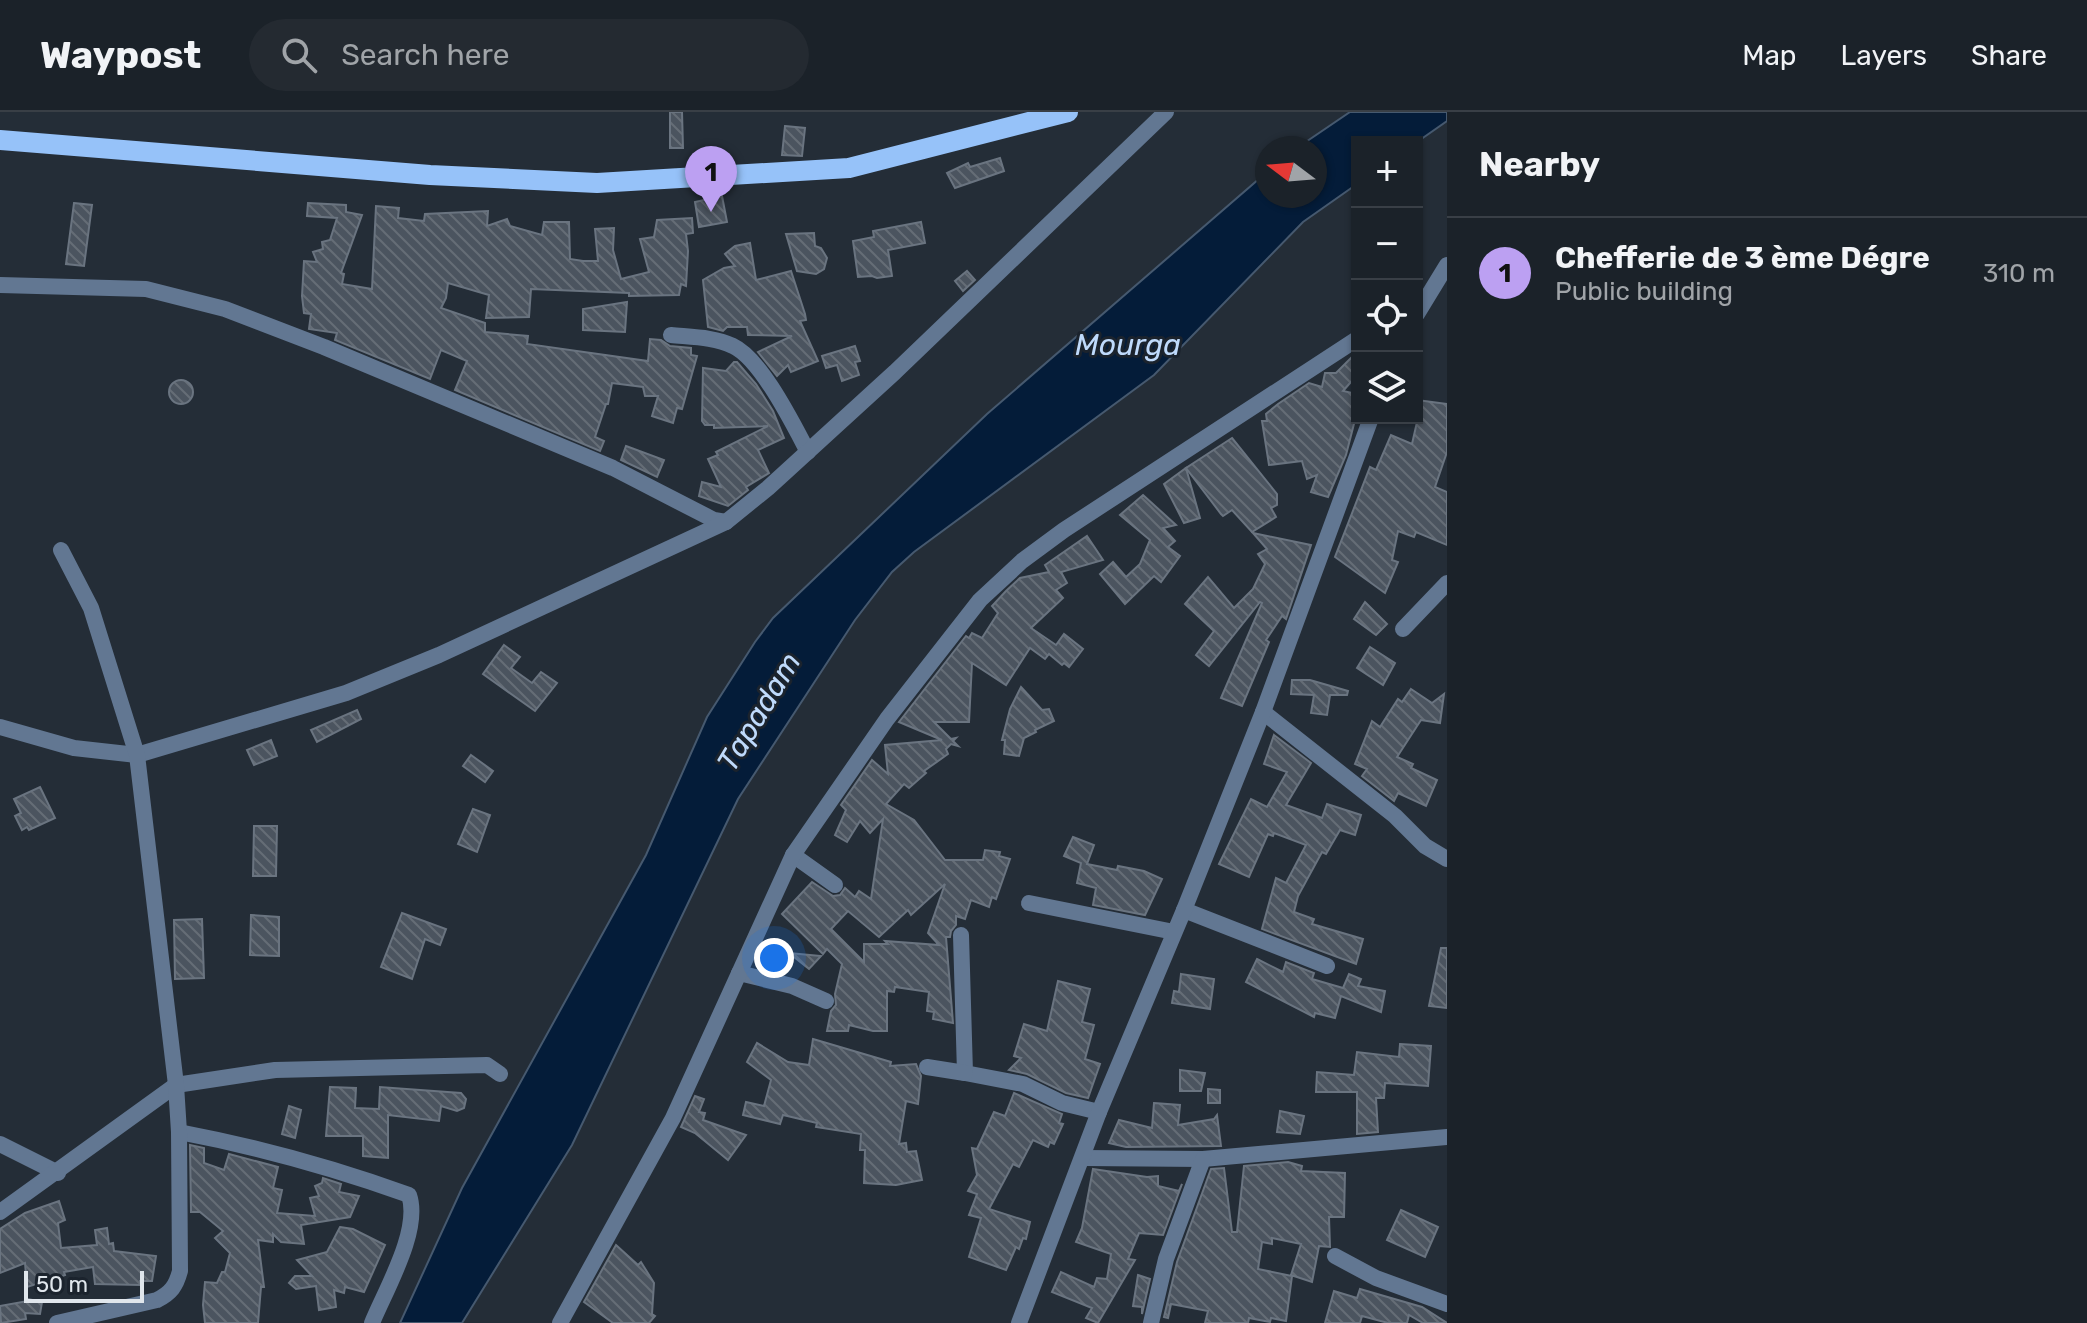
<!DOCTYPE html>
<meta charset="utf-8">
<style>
body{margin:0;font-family:Rubik,sans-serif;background:#242a31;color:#f1f3f6}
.controls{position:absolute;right:24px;top:24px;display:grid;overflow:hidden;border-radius:0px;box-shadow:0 2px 6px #0004}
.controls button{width:72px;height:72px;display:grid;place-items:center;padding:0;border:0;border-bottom:2px solid #393f46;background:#1b2229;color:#f1f3f6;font:40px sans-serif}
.compass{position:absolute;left:1255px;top:24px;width:72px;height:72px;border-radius:50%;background:#1b2229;box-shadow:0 2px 6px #0004;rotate:286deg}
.scale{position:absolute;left:24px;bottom:20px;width:120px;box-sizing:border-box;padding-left:8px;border:4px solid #e0e6ec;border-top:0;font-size:22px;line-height:28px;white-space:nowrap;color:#e0e6ec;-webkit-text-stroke:6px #1b232d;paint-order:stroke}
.you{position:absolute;left:774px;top:846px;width:28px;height:28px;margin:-20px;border:6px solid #fff;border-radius:50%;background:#1a73e8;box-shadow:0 0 0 12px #1a73e833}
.badge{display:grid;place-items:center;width:52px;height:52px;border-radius:50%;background:#bca0f2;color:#111;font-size:26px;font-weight:700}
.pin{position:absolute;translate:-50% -66px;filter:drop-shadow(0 2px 4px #0008)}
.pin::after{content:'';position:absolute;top:42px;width:28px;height:24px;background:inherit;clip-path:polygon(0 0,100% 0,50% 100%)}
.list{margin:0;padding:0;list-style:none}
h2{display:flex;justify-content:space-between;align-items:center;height:104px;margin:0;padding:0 32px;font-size:34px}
h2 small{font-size:26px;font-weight:400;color:#a0a4a8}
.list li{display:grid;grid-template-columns:52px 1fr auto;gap:24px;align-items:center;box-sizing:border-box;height:112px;padding:0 32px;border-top:2px solid #393f46}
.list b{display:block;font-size:30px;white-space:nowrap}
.list p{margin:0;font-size:26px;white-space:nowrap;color:#a0a4a8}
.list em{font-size:26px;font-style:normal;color:#a0a4a8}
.icon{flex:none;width:44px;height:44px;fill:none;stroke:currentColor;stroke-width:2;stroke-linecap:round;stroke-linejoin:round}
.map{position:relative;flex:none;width:1447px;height:1211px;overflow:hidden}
header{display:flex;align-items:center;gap:48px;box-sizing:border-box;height:112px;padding:0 40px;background:#1b2229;border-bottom:2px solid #393f46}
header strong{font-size:38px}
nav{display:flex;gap:44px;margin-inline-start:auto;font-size:28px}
.search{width:560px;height:72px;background:#242a31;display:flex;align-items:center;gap:20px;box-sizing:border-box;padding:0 28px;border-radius:44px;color:#a0a4a8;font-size:30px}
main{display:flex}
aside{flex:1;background:#1b2229}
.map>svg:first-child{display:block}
.water{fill:#041c39;stroke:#46596f;stroke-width:2}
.building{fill:url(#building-back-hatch);stroke:#6a7480;stroke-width:2;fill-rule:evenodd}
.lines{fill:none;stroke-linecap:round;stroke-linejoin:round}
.street{stroke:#627792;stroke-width:16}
.primary{stroke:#96c2f9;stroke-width:20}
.labels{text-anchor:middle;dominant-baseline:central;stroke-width:6;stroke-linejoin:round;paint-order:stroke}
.water-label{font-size:30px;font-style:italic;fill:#bfdafb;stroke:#1b232d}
</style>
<header>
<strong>Waypost</strong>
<div class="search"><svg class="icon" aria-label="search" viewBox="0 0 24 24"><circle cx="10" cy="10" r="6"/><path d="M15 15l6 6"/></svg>Search here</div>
<nav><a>Map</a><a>Layers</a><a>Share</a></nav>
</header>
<main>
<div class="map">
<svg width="1447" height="1211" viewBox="0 0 1447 1211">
<defs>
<pattern id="building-back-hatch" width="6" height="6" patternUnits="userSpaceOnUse" patternTransform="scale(2)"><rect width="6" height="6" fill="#4b545f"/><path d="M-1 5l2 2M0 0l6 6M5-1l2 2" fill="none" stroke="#656d76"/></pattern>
</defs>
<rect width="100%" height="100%" fill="#242d37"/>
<polygon class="water" points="1350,0 1447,0 1447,9 1417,30 1357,30 1357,72 1303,110 1154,263 914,440 892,460 855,508 738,687 572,1033 462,1211 400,1211 462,1076 646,743 707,605 755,530 773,506 987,302 1267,60 1267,84 1315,84 1315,36 1297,36"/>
<g class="building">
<polygon points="670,0 682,0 683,36 670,36"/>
<polygon points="785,14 805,16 802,44 782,43"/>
<polygon points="1000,46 1004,59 955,76 947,61 968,51 970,55"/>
<polygon points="722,84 727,110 699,115 695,90"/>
<polygon points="74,91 92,93 84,154 66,152"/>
<polygon points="308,91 346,93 346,100 362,103 341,161 344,162 342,172 372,177 376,94 399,96 398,106 424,109 425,102 488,99 487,114 507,107 510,114 542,123 544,110 569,110 570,147 583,149 598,149 595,117 614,116 613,138 621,167 649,160 640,127 654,125 657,108 692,106 693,121 686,122 688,139 686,174 681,172 679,183 629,184 629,181 531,177 529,205 486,206 489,183 448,171 446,186 441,196 485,211 485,220 528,224 527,232 648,249 650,227 661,228 670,234 691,236 691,243 697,244 682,297 677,296 673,311 652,304 658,284 645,284 643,275 612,271 608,292 606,292 595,325 604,329 600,339 455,278 467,249 441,238 430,267 335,228 337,221 309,217 311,202 304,201 302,184 304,149 317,150 313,140 323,137 322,130 330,128 337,106 307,104"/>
<polygon points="921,110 925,131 888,138 892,164 877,166 872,164 858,165 853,129 874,125 873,119"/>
<polygon points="814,121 815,134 821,136 827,146 824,157 816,162 797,159 786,122"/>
<polygon points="750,131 756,168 791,159 805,202 806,208 800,209 818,249 791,260 788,253 777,264 758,240 792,224 748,223 747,215 727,215 723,219 708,215 703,168 724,156 735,154 725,142 735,134"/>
<polygon points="967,159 975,168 963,179 955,169"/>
<polygon points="627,190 625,220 583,218 583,197"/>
<polygon points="855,234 860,249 855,250 859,263 842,269 837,253 826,256 822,244"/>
<polygon points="1357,240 1357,263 1343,279 1357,282 1357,300 1346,343 1328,385 1311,380 1317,363 1307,367 1302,349 1269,353 1262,309 1267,309 1266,302 1278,292 1309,271 1322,275 1325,261 1336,261"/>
<polygon points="734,250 737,250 756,272 773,299 784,326 758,338 769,361 746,375 748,378 728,394 699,384 702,370 721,375 708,347 718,343 716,340 768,314 714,316 714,313 705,313 702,309 703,256 726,259"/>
<circle cx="181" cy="280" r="12"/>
<polygon points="1417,288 1447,292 1447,340 1435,375 1447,380 1447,433 1416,420 1414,425 1398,419 1392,448 1398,450 1385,481 1335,445 1370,355 1376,358 1391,323 1412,332 1417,310"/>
<polygon points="1232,326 1277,382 1277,393 1271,396 1276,405 1252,420 1232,398 1223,404 1221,402 1186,356"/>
<polygon points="626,334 664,348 657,365 621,348"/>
<polygon points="1186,356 1200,406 1184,411 1164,372"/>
<polygon points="1143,383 1176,413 1163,416 1175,429 1168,435 1180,444 1161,470 1154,464 1125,492 1100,462 1113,450 1126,465 1140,452 1150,428 1120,403"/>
<polygon points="1253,421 1311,433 1286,507 1282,504 1266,528 1269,530 1242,594 1221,586 1262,491 1260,490 1209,554 1196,543 1214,519 1185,492 1208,465 1234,496 1253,477 1265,452 1258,442 1267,437"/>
<path d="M 1087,424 L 1103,448 L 1061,460 L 1067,471 L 1056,478 L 1063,486 L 1031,516 L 1056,533 L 1064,522 L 1083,537 L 1069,555 L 1064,551 L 1062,553 L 1049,542 L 1045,547 L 1030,536 L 1006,573 L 972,551 L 969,610 L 934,610 L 951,627 L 956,626 L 953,629 L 958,634 L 951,632 L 946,637 L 948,642 L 924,659 L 926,661 L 909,676 L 904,672 L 886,692 L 914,708 L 945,748 L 983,748 L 985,738 L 1000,740 L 999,744 L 1010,747 L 996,787 L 992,785 L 989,795 L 971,788 L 965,807 L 956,804 L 956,813 L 951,819 L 950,825 L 946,825 L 953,911 L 933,907 L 934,900 L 927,899 L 929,880 L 895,875 L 894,880 L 887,879 L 887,919 L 873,919 L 849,913 L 848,919 L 827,919 L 831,899 L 836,893 L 835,882 L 842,852 L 827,837 L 823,842 L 782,802 L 812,770 L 833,784 L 840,783 L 845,776 L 855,785 L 859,779 L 871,787 L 883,707 L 870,721 L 860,709 L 847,730 L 835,723 L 846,698 L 841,693 L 872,648 L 888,662 L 885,633 L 942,628 L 899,610 L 966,524 L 969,526 L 972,521 L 982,526 L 998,501 L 992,494 L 1006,479 L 1020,466 L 1049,460 L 1045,453 ZM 945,772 L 928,821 L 939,833 L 885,829 L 888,832 L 864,832 L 864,850 L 831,817 L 848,799 L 879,825 L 908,798 L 911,803 Z"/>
<polygon points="1365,490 1387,512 1376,523 1354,507"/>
<polygon points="504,533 520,545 511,556 532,571 541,560 557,571 535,599 483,562"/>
<polygon points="1370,535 1395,551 1383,573 1357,556"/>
<polygon points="1292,568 1310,568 1348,579 1347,583 1330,583 1327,603 1311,601 1314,583 1291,582"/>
<polygon points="1021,575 1042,598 1049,597 1054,609 1035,618 1036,620 1024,626 1019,644 1004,642 1005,628 1002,628 1010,597"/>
<polygon points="1411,577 1432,591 1444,582 1440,611 1421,608 1397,645 1413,652 1411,656 1437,668 1426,694 1398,681 1394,689 1362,664 1367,657 1355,652 1372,609 1380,615 1398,587 1402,590"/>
<polygon points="357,598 361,607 317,630 311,618"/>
<polygon points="1274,623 1311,651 1286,693 1322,706 1327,692 1361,703 1355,723 1340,718 1326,742 1322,740 1298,784 1294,800 1314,807 1312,812 1363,827 1356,852 1262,817 1276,766 1286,771 1306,733 1274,721 1273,724 1268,722 1249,765 1219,752 1251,687 1267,695 1287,660 1264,652"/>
<polygon points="271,628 277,644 254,653 247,638"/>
<polygon points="471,643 493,659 485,670 463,654"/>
<polygon points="40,675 55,706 29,718 27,715 22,718 15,704 21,701 14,687"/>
<polygon points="473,697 490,703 477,740 458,732"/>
<polygon points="254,714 277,714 276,764 253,764"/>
<polygon points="1073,725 1094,733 1087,752 1117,758 1118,754 1144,759 1162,767 1145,803 1093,793 1096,776 1077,771 1081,751 1064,744"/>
<polygon points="402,801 446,817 440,833 425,827 412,867 381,855"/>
<polygon points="251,803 279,805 279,844 250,843"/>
<polygon points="202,807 204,866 175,867 174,808"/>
<polygon points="1441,836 1447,836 1447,896 1429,894"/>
<polygon points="789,841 821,844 809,857"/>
<polygon points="1257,847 1283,860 1286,850 1314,861 1312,867 1343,876 1349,862 1361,867 1358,874 1385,879 1381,900 1341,884 1335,906 1315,901 1314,905 1246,870"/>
<polygon points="1181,862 1214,867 1210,897 1172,891 1174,879 1179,880"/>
<polygon points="1058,869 1090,877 1082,910 1094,913 1085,947 1100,952 1088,986 1066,981 1027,962 1009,958 1021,946 1014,944 1024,912 1047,919"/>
<polygon points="813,927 891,950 890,954 916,952 921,964 918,992 906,989 899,1032 906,1031 907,1040 916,1039 922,1068 896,1073 864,1071 865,1038 860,1038 861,1022 816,1015 817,1011 783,1003 780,1012 743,1003 746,990 764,994 771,968 747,950 757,931 788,950 809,953"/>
<polygon points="1400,932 1431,934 1428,974 1385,971 1384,986 1376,986 1378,1020 1357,1022 1357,980 1316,980 1317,960 1354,963 1357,940 1399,945"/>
<polygon points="1180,958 1205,961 1201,979 1180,979"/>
<polygon points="330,975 356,976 355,996 379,997 380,975 461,981 466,987 464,996 457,999 441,994 439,1009 388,1003 388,1046 363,1044 363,1024 326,1024"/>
<polygon points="1208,977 1220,978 1220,991 1208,991"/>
<polygon points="1014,981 1062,1002 1059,1011 1063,1012 1054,1032 1050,1030 1048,1035 1033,1028 1019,1055 1013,1052 989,1097 1030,1110 1026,1127 1023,1126 1019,1137 1016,1135 1006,1158 969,1145 981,1106 969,1103 977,1082 968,1079 977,1063 972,1036 977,1037 994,1000 1005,1004"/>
<polygon points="695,984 704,987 699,1000 705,1001 703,1008 746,1023 728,1048 695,1021 681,1015"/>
<polygon points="1154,991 1180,993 1178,1013 1214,1007 1217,1003 1221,1034 1126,1035 1109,1031 1119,1008 1152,1016"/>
<polygon points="289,994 301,998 295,1026 282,1022"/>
<polygon points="1280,999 1304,1004 1300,1022 1277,1020"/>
<polygon points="190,1033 204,1036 204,1051 224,1058 229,1042 278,1055 273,1076 282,1078 277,1101 315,1104 310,1086 319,1084 315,1074 322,1071 323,1066 341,1072 339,1080 359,1084 350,1105 301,1113 304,1132 281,1130 273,1122 273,1130 258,1128 264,1175 261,1175 258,1211 205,1211 203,1193 205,1170 217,1171 222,1160 225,1160 230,1141 215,1126 223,1119 200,1100 191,1100"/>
<polygon points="1288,1050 1302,1054 1301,1059 1345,1061 1344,1105 1329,1105 1330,1135 1319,1134 1312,1170 1291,1163 1301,1132 1272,1126 1272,1132 1262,1130 1258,1157 1292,1164 1286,1209 1271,1206 1270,1210 1249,1206 1248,1211 1205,1211 1208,1199 1171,1192 1168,1206 1164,1205 1177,1150 1211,1057 1224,1056 1232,1120 1237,1120 1244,1054"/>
<polygon points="1093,1057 1147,1065 1158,1064 1158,1074 1179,1079 1182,1072 1163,1123 1139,1121 1128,1147 1135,1148 1098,1211 1086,1206 1092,1196 1052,1180 1061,1160 1094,1175 1097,1166 1107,1167 1111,1142 1076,1130 1082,1116"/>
<polygon points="59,1089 65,1108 58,1111 61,1136 97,1133 95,1118 107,1116 109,1132 113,1131 114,1139 156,1144 152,1169 140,1169 140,1173 95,1172 93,1155 64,1160 65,1163 27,1175 25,1151 0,1161 0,1117 25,1101"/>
<polygon points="1401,1098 1438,1115 1425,1145 1387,1128"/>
<polygon points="340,1115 353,1117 385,1133 364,1180 345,1175 344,1181 334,1178 336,1195 319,1198 316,1174 296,1177 289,1171 295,1164 312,1164 297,1148 327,1140"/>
<polygon points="616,1133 638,1153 641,1150 654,1171 652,1202 655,1204 649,1211 613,1211 584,1190"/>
<polygon points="1138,1163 1150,1167 1142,1202 1142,1195 1133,1194"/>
<polygon points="1360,1177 1422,1195 1447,1211 1423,1211 1409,1203 1407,1211 1388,1211 1362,1204 1360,1211 1325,1211 1334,1179 1357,1186"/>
<polygon points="28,1187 42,1190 40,1202 25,1201 26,1207 1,1211 0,1194 28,1189"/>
</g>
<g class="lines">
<g class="street">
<polyline points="0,173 146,177 225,197 324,235 613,356 714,408 726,410"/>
<polyline points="1417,202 1447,153"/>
<path d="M 671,223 C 691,225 715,225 733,234 C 761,247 793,312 808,340"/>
<polyline points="1403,517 1447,471"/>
<polyline points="1263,600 1395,704 1425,734 1447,747"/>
<polyline points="0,615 74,636 137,643 346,581 439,543 726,410 768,376 895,260 1166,0"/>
<polyline points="793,743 835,773"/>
<polyline points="1029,791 1174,820"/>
<polyline points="1184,798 1327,854"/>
<polyline points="961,823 965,961 1023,972 1062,991 1099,1000"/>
<polyline points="739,861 792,874 826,889"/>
<polyline points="927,955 965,961"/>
<path d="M 179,1020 C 258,1035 334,1056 409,1083 C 421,1118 386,1177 372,1211"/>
<polyline points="0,1032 58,1061"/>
<polyline points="1083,1046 1203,1047 1447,1025"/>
<polyline points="0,1100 176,973 275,958 487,953 500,962"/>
<polyline points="1335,1144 1376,1166 1447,1192"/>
<path d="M 57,1211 L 157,1188 C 171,1181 176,1174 180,1159 L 179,1020 L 176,973 L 137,643 L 91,496 L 61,438"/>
<polyline points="560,1211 673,1006 793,743 887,607 980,488 1022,449 1064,418 1357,227"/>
<polyline points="1019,1211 1099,1000 1184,798 1263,600 1371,306"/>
<polyline points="1151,1211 1166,1147 1203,1047"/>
</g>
<polyline class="primary" points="0,28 430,63 597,71 849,56 1068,0"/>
</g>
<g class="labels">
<g class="water-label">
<text x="1128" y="233">Mourga</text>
<text transform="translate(759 600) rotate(-59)">Tapadam</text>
</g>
</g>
</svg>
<div class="controls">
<button>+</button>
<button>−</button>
<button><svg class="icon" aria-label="locate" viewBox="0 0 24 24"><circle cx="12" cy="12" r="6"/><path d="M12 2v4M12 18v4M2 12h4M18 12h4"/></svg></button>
<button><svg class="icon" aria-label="layers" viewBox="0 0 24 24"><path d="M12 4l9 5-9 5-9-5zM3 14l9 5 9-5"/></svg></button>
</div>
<svg class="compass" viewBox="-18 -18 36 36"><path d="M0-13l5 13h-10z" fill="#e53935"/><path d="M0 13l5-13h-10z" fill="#a0a4a8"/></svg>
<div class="scale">50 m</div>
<div class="you"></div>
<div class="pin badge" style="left:711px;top:100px">1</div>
</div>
<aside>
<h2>Nearby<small></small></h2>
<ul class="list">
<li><span class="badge">1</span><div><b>Chefferie de 3 ème Dégre</b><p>Public building</p></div><em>310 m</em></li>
</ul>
</aside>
</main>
